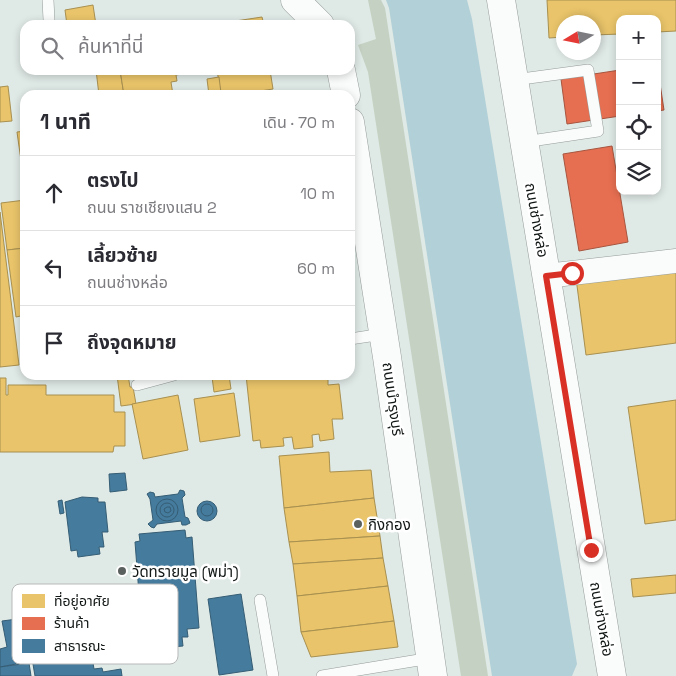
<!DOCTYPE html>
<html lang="th">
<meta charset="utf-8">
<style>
body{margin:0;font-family:"Space Grotesk","Noto Sans Thai",sans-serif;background:#f7f7f7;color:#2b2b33}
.controls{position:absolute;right:15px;top:15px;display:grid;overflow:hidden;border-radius:10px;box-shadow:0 2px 8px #0003}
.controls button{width:45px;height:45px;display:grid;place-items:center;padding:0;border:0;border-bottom:1px solid #e1e1e2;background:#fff;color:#2b2b33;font:25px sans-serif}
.compass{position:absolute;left:556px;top:15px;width:45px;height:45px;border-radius:50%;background:#fff;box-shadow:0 2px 8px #0003;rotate:260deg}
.stop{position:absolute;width:15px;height:15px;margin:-11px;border:4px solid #d93025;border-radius:50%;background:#fff}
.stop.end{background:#d93025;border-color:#fff;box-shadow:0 1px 5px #0008}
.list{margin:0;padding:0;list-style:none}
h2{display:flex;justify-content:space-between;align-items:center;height:65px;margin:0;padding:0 20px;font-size:21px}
h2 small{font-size:16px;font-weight:400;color:#7c7c81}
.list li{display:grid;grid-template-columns:32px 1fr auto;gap:15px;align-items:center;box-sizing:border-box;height:75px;padding:0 20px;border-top:1px solid #e1e1e2}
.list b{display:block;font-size:19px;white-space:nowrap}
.list p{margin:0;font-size:16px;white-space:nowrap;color:#7c7c81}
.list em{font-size:16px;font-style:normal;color:#7c7c81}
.icon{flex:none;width:28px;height:28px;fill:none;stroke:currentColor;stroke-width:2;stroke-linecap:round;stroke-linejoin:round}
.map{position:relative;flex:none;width:676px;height:676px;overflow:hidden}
.search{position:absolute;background:#fff;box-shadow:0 2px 8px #0003;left:20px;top:20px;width:335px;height:55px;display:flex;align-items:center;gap:12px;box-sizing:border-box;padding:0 18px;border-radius:15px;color:#7c7c81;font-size:19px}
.panel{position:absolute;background:#fff;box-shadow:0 2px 8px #0003;left:20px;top:90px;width:335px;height:290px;border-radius:15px}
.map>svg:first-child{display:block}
.green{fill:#c5d1c2}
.water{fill:#b2d0d7}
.homes{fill:#e9c46a;stroke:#a89050}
.shops{fill:#e76f51;stroke:#a7553f}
.public{fill:#457b9d;stroke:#355d74}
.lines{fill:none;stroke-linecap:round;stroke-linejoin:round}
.lane-casing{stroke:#959c9a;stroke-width:12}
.street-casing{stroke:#959c9a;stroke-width:25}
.secondary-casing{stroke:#959c9a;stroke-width:29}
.lane{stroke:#fafcfb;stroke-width:11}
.street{stroke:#fafcfb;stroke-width:24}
.secondary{stroke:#fafcfb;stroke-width:28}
.route{stroke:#d93025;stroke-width:6}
.poi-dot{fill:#59605e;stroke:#fff;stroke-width:2}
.labels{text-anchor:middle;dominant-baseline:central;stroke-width:5;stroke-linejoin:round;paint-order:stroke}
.street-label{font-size:15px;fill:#111715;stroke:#fff}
.poi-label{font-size:15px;fill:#111715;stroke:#fff;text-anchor:start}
.key{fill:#fff;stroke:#b8b9b9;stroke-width:1}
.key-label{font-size:14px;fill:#111715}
</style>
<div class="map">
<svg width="676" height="676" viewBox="0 0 676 676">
<rect width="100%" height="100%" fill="#dfe9e6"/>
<polygon class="green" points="368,0 381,0 385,8 488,676 461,676 368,72 358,45 376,39"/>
<polygon class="water" points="386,0 467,0 472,19 577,664 572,676 492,676 389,8"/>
<g class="homes">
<polygon points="547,0 676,0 676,31 657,32 657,19 620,19 620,34 594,35 594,22 564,22 564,37 549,38"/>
<polygon points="93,5 96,25 67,25 65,10"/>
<polygon points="262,17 264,25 209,25"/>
<polygon points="96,70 120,70 124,95 99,95"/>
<polygon points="120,70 206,70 176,75 177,81 171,82 173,95 132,95 132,93 124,95"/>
<polygon points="217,70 270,70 273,89 235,95 221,95"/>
<polygon points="219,77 221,93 209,95 207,79"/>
<polygon points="8,86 12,121 0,122 0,87"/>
<polygon points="25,131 25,189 17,132"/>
<polygon points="25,200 25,248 7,250 1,203"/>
<polygon points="0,212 19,365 0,367"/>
<polygon points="25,248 25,315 16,317 7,250"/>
<polygon points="676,264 676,343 586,355 576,278"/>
<polygon points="117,375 128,375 130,387 133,387 136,404 121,406"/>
<polygon points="229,375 231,389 214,392 212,377"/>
<polygon points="246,375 328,375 328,385 339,384 343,419 332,419 334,439 320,441 319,434 312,435 313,447 294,449 292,437 283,438 284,446 261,448 260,440 253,441"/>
<polygon points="0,378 6,378 6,395 8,395 8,385 46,385 46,395 114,395 114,412 125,412 125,446 114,446 113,452 0,452"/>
<polygon points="234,393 240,436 200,442 194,399"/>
<polygon points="178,395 188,450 143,459 132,404"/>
<polygon points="676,400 676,520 645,524 628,407"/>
<polygon points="329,452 330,472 371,470 374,498 284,508 279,456"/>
<polygon points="374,498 380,536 289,542 284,508"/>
<polygon points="380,536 383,558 293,564 289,542"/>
<polygon points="383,558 388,586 297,596 293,564"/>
<polygon points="676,575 676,593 633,597 631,579"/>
<polygon points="388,586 394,621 301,632 297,596"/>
<polygon points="394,621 398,647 311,657 301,632"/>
</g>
<g class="shops">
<polygon points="657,64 664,110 657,111"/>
<polygon points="620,70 620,116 567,124 561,79"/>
<polygon points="612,146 628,242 579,251 563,154"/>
</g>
<g class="public">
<polygon points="125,473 127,490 110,492 109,474"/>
<polygon points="180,490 184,491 185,495 182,498 185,517 188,518 190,523 186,525 182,525 181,521 157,524 154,528 151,527 148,524 153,520 150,499 147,494 150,492 154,493 155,497 178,494"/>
<polygon points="82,497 98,498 98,502 105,502 108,532 102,532 104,547 99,547 100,554 78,557 77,550 71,551 65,502"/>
<circle cx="167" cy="510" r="11"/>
<polygon points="62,500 64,513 60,514 58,501"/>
<circle cx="207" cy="511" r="10"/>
<circle cx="167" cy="510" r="7"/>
<circle cx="207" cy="510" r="6"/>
<polygon points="167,507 170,507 171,511 168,513 165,512 164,509"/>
<polygon points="185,530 186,538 192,537 199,628 187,629 188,637 182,637 183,646 161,648 160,639 154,639 154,632 142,633 135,542 140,541 139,534"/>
<polygon points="241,594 253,670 219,675 208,599"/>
<polygon points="66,598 67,604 98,599 100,613 112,611 115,634 89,638 94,669 102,668 103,672 121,669 122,676 35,676 24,611 30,610 30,605"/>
<polygon points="25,618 32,661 0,667 0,649 7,647 2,621"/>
<polygon points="29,663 31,676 0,676 0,667"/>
</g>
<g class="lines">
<g class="lane-casing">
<g id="lane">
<polyline points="48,0 49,20"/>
<polyline points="514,80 588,70 598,131 524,142"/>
<polyline points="350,339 383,334"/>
<polyline points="137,385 174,375"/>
<polyline points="260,600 273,676"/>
<polyline points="322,676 431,658"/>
</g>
</g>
<g class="street-casing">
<polyline id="street" points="546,276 676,261"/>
</g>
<g class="secondary-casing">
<g id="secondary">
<polyline points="295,0 320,25"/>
<polyline points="501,0 612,676"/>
<polyline points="341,70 346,95"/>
<polyline points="350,122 387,357 433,676"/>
</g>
</g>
<use href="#lane" class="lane"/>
<use href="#street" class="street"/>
<use href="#secondary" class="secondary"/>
</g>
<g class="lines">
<polyline class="route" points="572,273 546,276 591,550"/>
</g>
<g class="poi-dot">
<circle cx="358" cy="524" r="5"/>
<circle cx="122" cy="571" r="5"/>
</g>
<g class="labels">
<g class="street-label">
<text transform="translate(537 220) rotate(80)">ถนนช่างหล่อ</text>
<text transform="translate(393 399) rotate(82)">ถนนบำรุงบุรี</text>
<text transform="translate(602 619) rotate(80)">ถนนช่างหล่อ</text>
</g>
<g class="poi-label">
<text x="368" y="524">กิงกอง</text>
<text x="132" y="571">วัดทรายมูล (พม่า)</text>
</g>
</g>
<rect x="12" y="584" width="166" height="80" rx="8" class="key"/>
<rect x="22" y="594" width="23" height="14" fill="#e9c46a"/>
<rect x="22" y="617" width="23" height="13" fill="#e76f51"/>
<rect x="22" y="639" width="23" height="14" fill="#457b9d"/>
<g class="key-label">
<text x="54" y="606">ที่อยู่อาศัย</text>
<text x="54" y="628">ร้านค้า</text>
<text x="54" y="651">สาธารณะ</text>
</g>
</svg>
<div class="controls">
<button>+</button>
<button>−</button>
<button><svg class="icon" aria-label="locate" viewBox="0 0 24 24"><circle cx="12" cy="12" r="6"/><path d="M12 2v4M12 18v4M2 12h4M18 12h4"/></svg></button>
<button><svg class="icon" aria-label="layers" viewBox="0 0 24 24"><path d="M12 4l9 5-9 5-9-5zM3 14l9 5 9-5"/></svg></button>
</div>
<svg class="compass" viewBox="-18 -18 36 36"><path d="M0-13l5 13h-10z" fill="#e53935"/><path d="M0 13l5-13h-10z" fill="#7c7c81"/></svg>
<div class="stop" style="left:572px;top:273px"></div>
<div class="stop end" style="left:591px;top:550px"></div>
<div class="search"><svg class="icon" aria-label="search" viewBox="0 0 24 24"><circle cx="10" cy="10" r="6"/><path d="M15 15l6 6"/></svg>ค้นหาที่นี่</div>
<section class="panel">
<h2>1 นาที<small>เดิน · 70 m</small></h2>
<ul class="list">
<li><svg class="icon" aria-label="ahead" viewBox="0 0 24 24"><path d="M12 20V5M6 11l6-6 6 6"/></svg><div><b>ตรงไป</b><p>ถนน ราชเชียงแสน 2</p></div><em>10 m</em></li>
<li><svg class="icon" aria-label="left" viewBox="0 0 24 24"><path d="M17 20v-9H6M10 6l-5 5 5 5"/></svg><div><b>เลี้ยวซ้าย</b><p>ถนนช่างหล่อ</p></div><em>60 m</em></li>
<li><svg class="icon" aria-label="arrive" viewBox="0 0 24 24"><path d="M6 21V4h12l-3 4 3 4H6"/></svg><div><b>ถึงจุดหมาย</b></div></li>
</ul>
</section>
</div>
